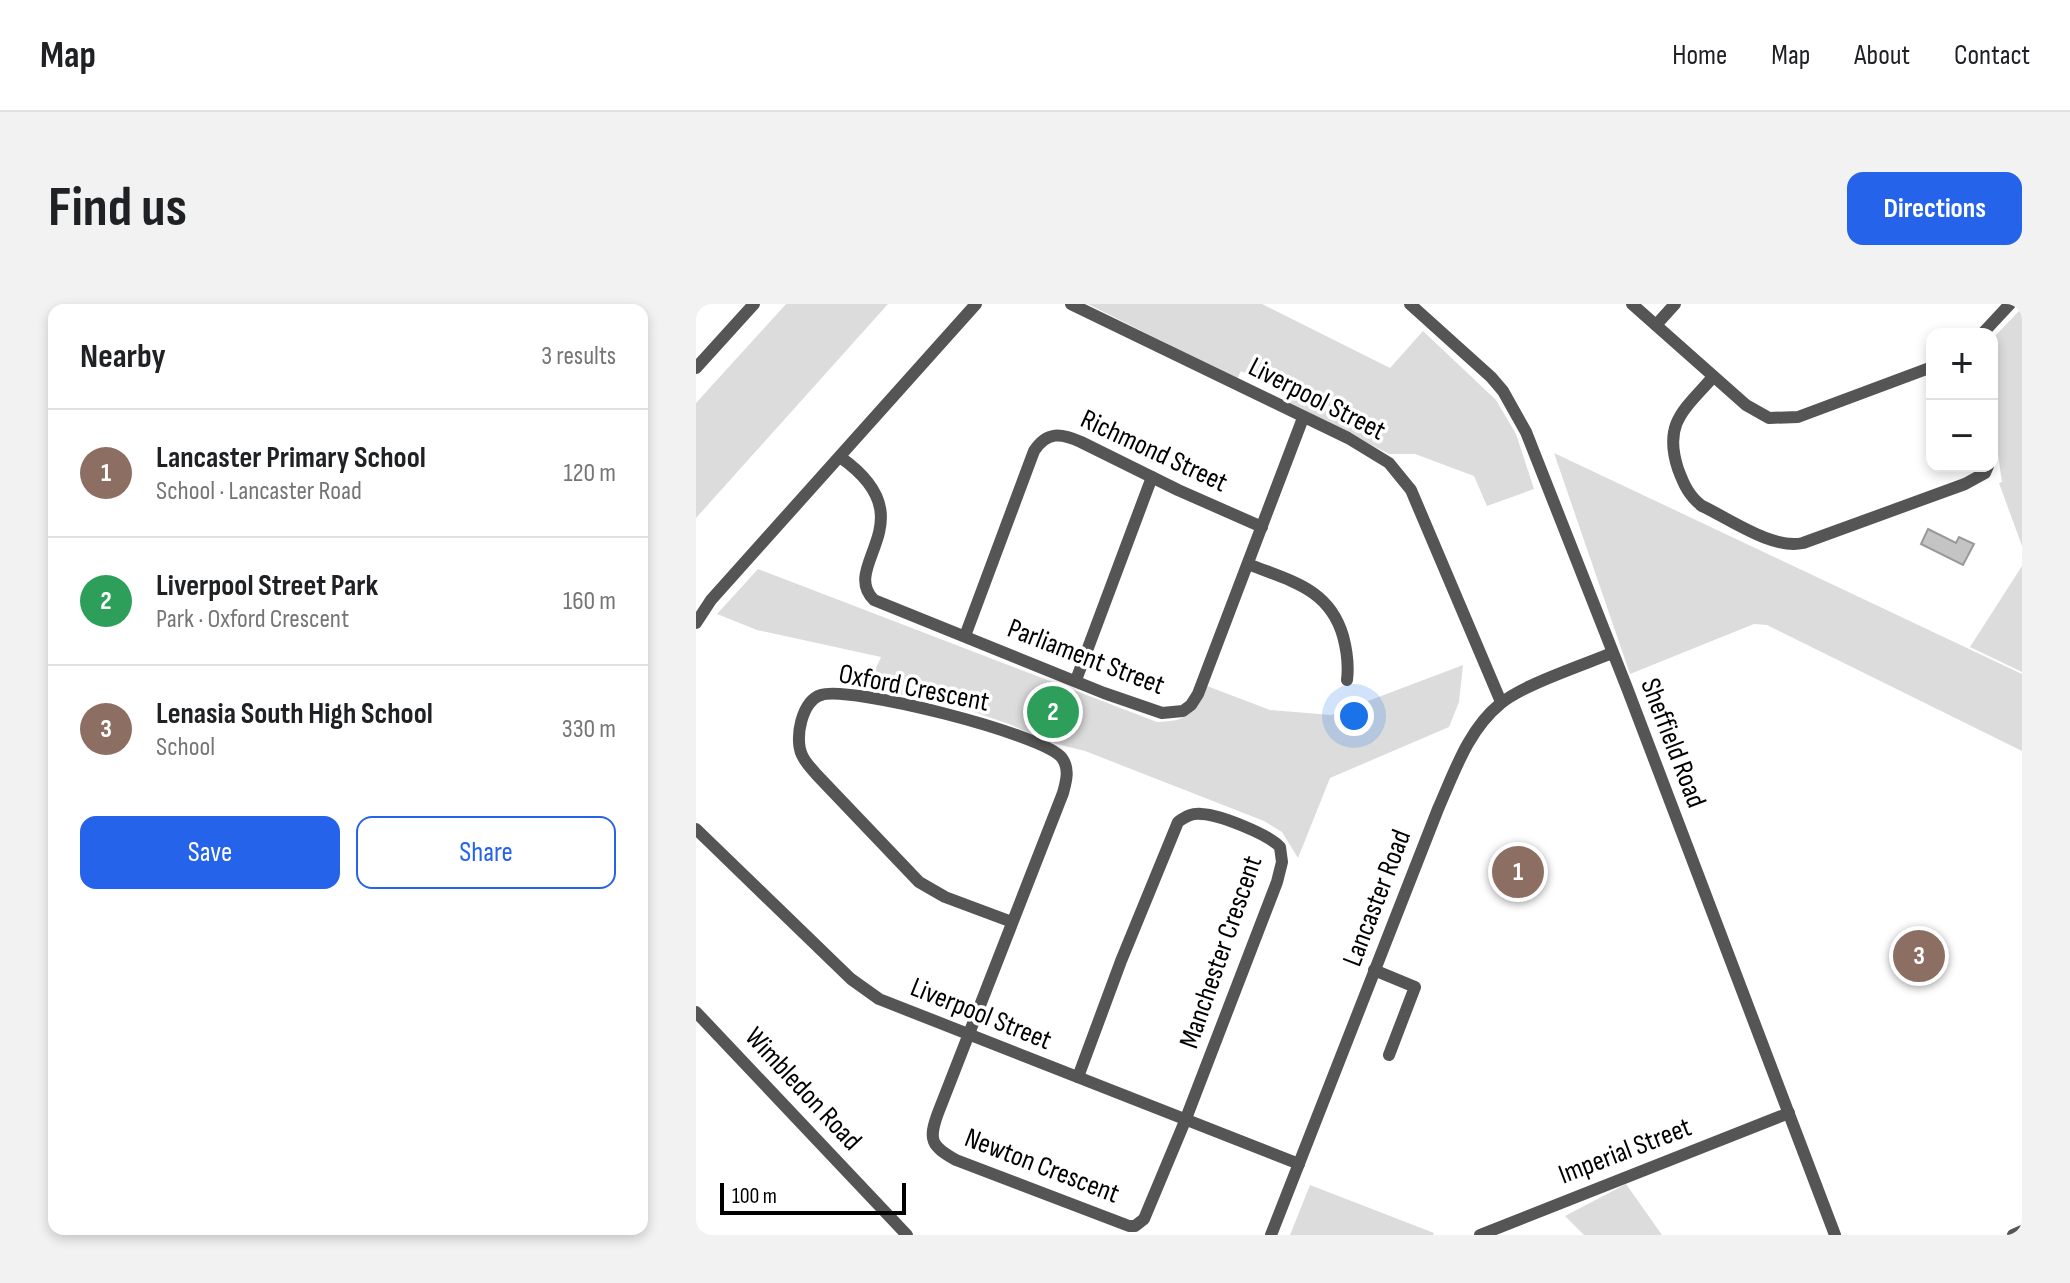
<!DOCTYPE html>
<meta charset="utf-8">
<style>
body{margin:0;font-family:"Sofia Sans Condensed",sans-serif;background:#f2f2f2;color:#202124}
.controls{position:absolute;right:24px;top:24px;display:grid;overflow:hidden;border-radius:16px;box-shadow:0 4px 12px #0003}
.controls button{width:72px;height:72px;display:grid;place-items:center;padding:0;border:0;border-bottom:2px solid #e0e0e0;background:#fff;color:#202124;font:40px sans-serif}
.scale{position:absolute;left:24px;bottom:20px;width:186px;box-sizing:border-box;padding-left:8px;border:4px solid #000;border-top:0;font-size:22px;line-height:28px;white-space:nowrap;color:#000;-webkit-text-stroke:6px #fff;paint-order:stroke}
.you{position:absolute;left:658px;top:412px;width:28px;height:28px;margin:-20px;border:6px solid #fff;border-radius:50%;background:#1a73e8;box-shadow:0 0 0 12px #1a73e833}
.badge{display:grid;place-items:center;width:52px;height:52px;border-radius:50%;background:#2563eb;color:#fff;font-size:26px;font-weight:700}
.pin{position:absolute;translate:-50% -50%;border:4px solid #fff;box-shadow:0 2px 8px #0006}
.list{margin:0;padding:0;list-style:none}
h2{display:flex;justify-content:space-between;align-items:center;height:104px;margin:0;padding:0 32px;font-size:34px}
h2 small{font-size:26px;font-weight:400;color:#757577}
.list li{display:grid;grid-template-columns:52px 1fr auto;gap:24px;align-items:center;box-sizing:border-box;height:128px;padding:0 32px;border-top:2px solid #e0e0e0}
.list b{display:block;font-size:30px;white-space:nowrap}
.list p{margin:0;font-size:26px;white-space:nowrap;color:#757577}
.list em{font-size:26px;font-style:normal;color:#757577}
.actions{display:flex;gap:16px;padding:24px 32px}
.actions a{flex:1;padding:18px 0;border:2px solid #2563eb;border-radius:16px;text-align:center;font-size:28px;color:#2563eb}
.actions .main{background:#2563eb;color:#fff}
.map{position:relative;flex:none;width:1326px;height:931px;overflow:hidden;border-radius:16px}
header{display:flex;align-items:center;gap:48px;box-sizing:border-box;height:112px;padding:0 40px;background:#fff;border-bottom:2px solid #e0e0e0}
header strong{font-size:38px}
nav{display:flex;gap:44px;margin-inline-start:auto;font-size:28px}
.intro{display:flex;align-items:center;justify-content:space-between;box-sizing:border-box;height:192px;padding:0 48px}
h1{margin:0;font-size:56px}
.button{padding:20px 36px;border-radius:16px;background:#2563eb;color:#fff;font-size:28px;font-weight:700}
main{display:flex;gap:48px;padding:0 48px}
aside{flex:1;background:#fff;border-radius:16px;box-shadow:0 4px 12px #0003}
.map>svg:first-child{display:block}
.green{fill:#dcdcdc}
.building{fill:#c4c4c4;stroke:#999;stroke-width:2}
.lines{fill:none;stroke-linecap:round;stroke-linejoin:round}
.minor{stroke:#555;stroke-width:12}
.labels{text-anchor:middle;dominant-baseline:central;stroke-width:7;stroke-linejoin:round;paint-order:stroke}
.street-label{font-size:28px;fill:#000;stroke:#fff}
</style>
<header>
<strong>Map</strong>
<nav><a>Home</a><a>Map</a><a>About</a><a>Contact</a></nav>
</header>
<div class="intro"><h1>Find us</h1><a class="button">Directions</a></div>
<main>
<aside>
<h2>Nearby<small>3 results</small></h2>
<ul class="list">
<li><span class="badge" style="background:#8d6e63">1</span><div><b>Lancaster Primary School</b><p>School · Lancaster Road</p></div><em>120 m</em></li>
<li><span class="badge" style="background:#2e9e5b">2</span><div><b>Liverpool Street Park</b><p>Park · Oxford Crescent</p></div><em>160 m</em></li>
<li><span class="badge" style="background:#8d6e63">3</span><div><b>Lenasia South High School</b><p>School</p></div><em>330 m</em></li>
</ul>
<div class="actions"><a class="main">Save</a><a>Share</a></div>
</aside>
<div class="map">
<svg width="1326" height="931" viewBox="0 0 1326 931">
<rect width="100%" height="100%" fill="#fff"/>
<g class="green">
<polygon points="90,0 192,0 0,214 0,99"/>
<polygon points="392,0 566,0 694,64 727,27 800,96 820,130 838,185 791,202 778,172 719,150 693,150 593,99 596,91 545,67 541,75"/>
<polygon points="1326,4 1326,242 1303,179 1306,178 1300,137 1296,127 1296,35"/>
<polygon points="858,149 1326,370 1326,447 1071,321 1058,320 934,370"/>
<polygon points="1326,262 1326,368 1274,343"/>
<path d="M 62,265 L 461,418 C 493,417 498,410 511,382 L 574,406 L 635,411 L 767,361 L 763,398 L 753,423 L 634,474 L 602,554 L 586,528 L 568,517 L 389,447 L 353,438 L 313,420 L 258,401 L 171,384 L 185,353 L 61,326 L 21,310 Z"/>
<polygon points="930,880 966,931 888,931 869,912"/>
<polygon points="614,881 738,929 737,931 594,931"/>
</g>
<polygon class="building" points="1232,225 1260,239 1263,233 1278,240 1267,261 1225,240"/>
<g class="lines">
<g class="minor">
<polyline points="375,0 652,134 693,159 715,186 805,398"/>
<polyline points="714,0 795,73 807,87 830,128 931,384 1139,931"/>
<polyline points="936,0 1050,101 1073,114 1102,113 1236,63"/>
<polyline points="960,21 979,0"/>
<polyline points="1286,30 1314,0"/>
<polyline points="0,64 58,0"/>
<path d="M 1017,73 C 988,106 967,119 982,165 C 988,181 993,192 1006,202 C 1034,215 1077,246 1107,239 L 1269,180 L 1289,169 L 1292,162"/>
<path d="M 144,153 C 234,216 142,261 178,296 L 408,389 L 466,409 L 487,407 L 495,401 L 502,390 L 607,114"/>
<path d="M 552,260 C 594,277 633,284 647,332 C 651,347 653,360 651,376"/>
<polyline points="0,319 15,296 280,0"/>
<path d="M 269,332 L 338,147 C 351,127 365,129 385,138 L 482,186 L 566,223"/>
<polyline points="380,376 456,173"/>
<polyline points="0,525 155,675 183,695 603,860"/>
<path d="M 316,618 L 249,593 L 223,578 L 120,470 C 115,464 109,458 106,451 C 98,434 106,397 125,391 C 153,381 348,430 366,454 C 374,465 370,478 367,489 L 242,809 C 232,836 235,842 260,856 L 433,922 L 439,922 L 448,915 L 489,817 L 581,578 L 586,558 L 584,543 C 572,530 524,511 506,510 C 496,509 490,512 482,518 L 425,657 L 382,773"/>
<polyline points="678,666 719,683 693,751"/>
<polyline points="0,708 211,931"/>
<path d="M 575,931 L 742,505 C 758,469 772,426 804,400 C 826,381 887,361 916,349"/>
<polyline points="784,931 1093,809"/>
<polyline points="1317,931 1326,927"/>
</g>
</g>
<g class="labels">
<g class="street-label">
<text transform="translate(621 95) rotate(27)">Liverpool Street</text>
<text transform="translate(458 147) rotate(25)">Richmond Street</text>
<text transform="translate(390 353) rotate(21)">Parliament Street</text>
<text transform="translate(218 384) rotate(11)">Oxford Crescent</text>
<text transform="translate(977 439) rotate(69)">Sheffield Road</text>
<text transform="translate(681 594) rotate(-69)">Lancaster Road</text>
<text transform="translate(525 648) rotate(-71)">Manchester Crescent</text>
<text transform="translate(285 710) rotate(22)">Liverpool Street</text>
<text transform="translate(107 785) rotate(47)">Wimbledon Road</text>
<text transform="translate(929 847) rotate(-21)">Imperial Street</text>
<text transform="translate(346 862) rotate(21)">Newton Crescent</text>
</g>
</g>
</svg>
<div class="controls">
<button>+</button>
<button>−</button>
</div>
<div class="scale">100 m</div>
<div class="you"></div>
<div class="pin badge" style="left:822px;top:568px;background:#8d6e63">1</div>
<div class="pin badge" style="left:357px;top:408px;background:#2e9e5b">2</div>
<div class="pin badge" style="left:1223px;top:652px;background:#8d6e63">3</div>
</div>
</main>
